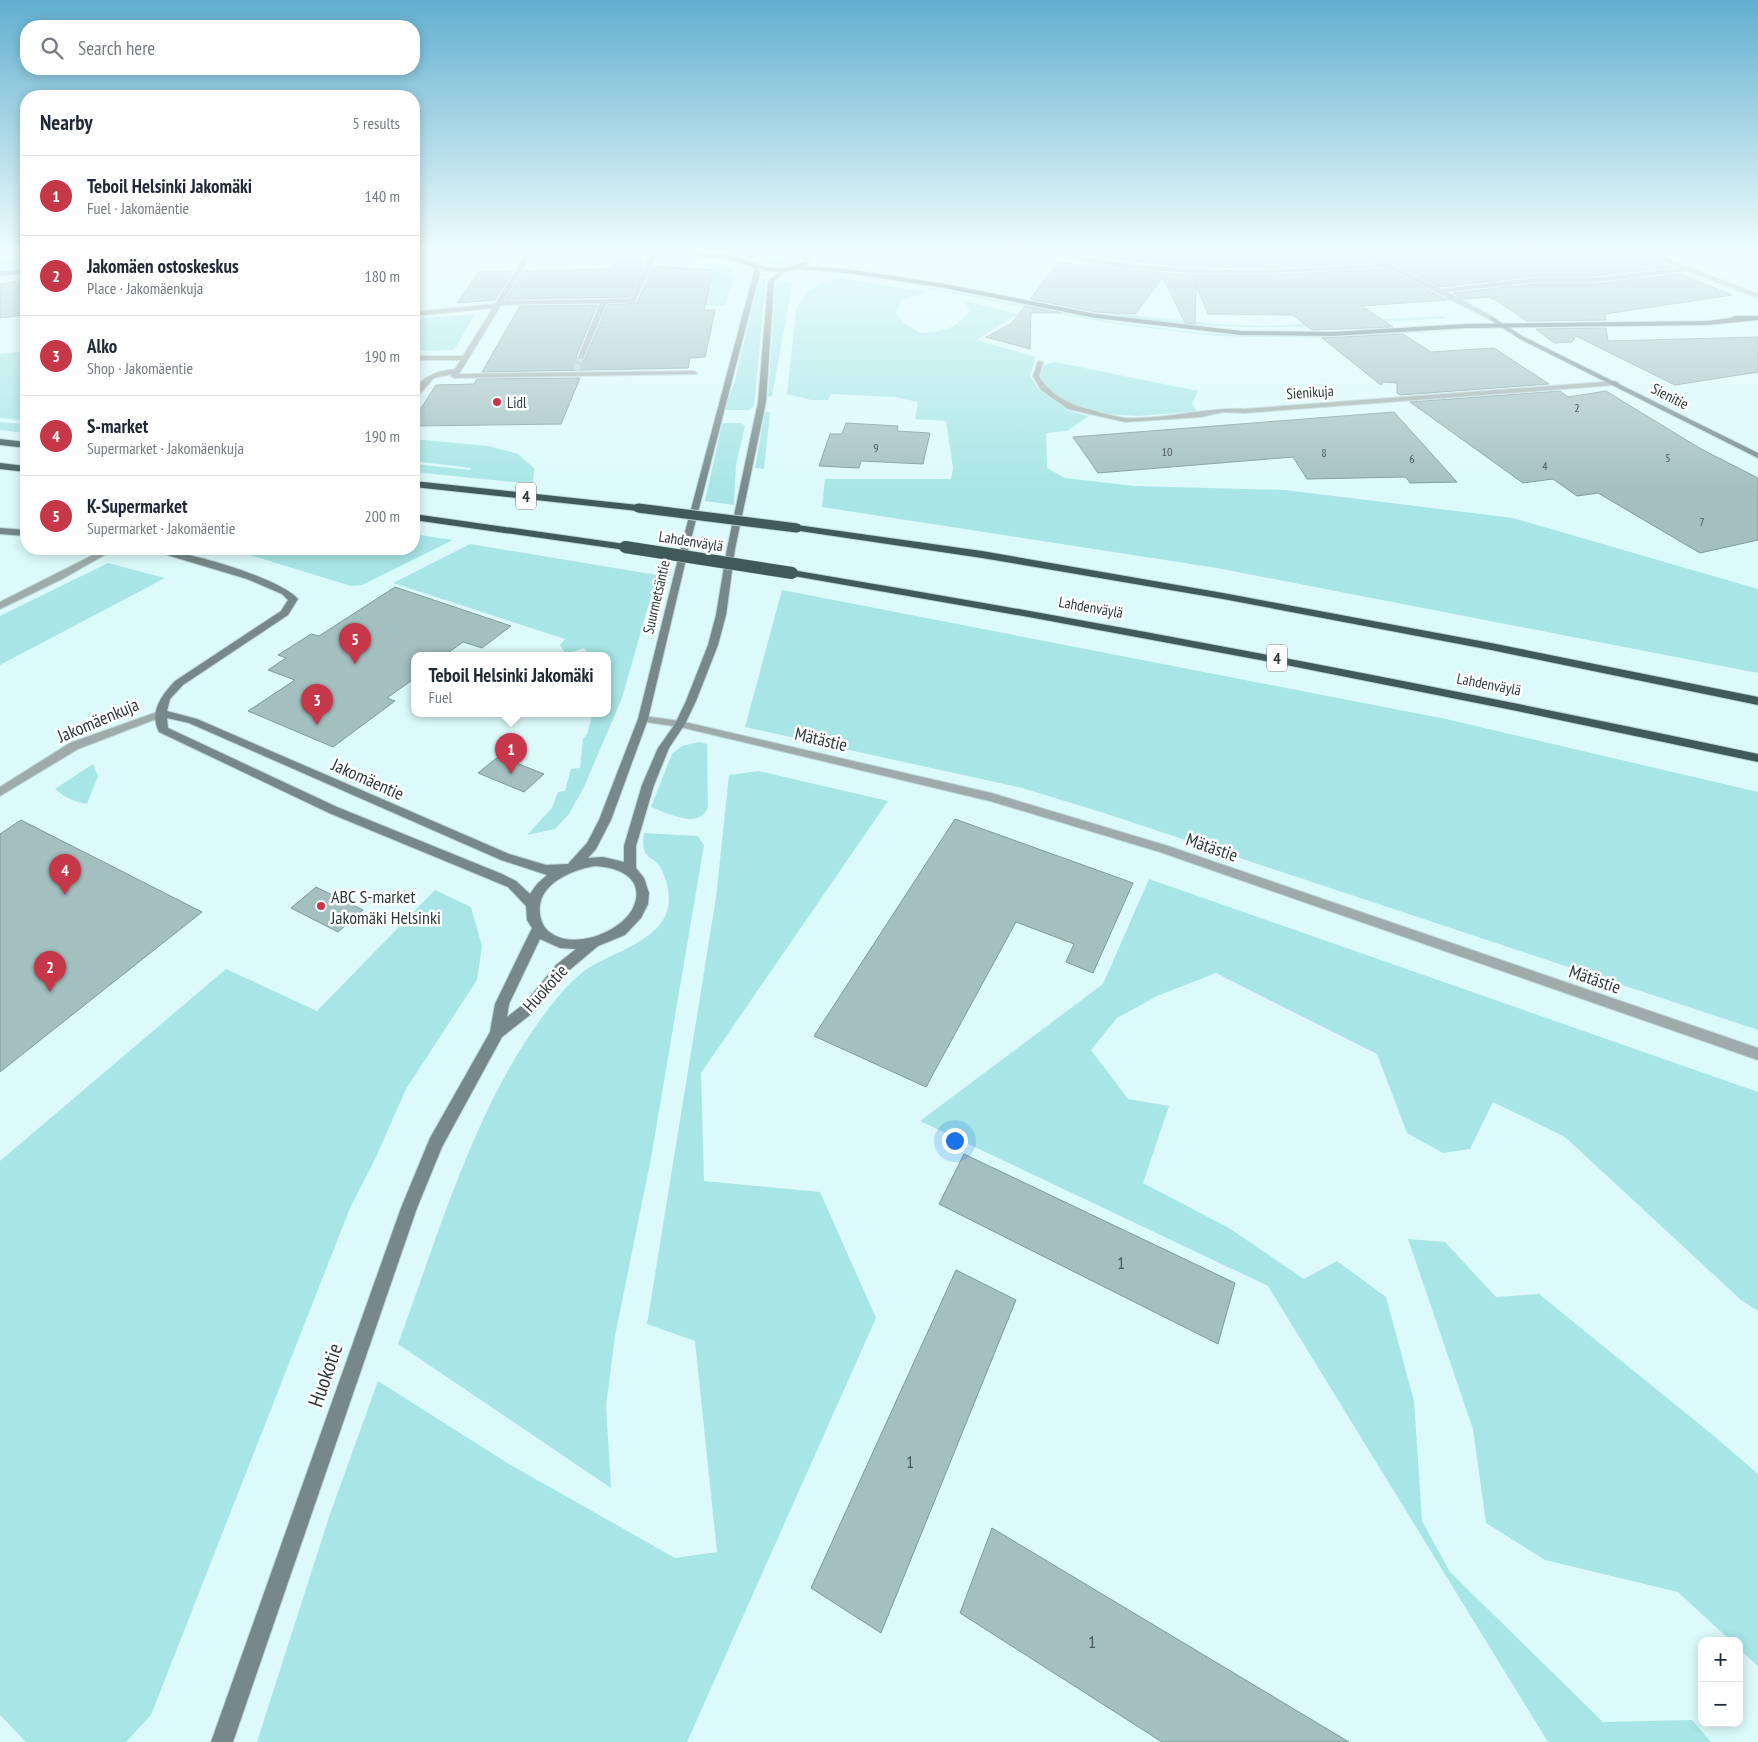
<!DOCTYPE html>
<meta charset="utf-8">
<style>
body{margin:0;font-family:"PT Sans Narrow",sans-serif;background:#f2f2f3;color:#1f2937}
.controls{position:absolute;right:15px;bottom:15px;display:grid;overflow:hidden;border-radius:10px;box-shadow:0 2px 12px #0003}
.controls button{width:45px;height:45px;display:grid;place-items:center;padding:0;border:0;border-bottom:1px solid #e0e1e3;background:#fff;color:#1f2937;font:25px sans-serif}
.you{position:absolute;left:954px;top:1140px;width:18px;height:18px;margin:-12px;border:4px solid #fff;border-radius:50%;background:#1a73e8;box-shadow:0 0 0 8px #1a73e833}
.badge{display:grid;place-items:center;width:32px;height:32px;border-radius:50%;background:#c7374a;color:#fff;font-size:16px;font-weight:700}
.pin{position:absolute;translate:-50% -41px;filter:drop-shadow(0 1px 2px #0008)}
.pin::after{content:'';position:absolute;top:26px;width:18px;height:15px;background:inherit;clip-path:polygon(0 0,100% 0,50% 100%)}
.popup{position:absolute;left:411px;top:652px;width:200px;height:65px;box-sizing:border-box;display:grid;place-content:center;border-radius:10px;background:#fff;filter:drop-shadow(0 1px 4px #0005);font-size:16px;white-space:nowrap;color:#747a83}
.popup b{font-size:19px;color:#1f2937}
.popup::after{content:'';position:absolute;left:50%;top:100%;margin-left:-10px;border:10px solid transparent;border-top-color:#fff}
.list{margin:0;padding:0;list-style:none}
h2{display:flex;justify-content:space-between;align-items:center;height:65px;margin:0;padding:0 20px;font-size:21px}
h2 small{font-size:16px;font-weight:400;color:#747a83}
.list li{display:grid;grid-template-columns:32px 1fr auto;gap:15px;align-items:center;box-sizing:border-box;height:80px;padding:0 20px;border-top:1px solid #e0e1e3}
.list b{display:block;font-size:19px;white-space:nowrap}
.list p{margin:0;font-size:16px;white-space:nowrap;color:#747a83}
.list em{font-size:16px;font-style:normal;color:#747a83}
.icon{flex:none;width:28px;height:28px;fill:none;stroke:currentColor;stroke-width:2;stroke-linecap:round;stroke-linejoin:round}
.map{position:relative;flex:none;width:1758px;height:1742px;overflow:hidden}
.search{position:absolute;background:#fff;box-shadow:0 2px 12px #0003;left:20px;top:20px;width:400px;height:55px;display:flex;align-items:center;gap:12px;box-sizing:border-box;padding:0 18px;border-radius:20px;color:#747a83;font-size:19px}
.panel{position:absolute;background:#fff;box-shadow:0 2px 12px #0003;left:20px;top:90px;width:400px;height:465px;border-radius:20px}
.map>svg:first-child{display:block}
.green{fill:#a7e5e6}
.building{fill:#a3bfc0;stroke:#7e9a9b}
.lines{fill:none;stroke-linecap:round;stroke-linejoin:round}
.street-tunnel{stroke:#b9d3d4;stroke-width:6;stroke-dasharray:6 3;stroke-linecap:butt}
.street-casing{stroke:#bcd7d8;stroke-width:2}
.secondary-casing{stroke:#bcd7d8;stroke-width:2}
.primary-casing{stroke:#bcd7d8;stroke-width:2}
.highway-casing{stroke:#bcd7d8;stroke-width:2}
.street{fill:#9fabab;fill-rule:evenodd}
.secondary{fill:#768889;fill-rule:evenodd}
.primary{fill:#597070;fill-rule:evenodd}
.highway{fill:#405a5b;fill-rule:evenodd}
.highway-bridge-far1-casing{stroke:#bcd7d8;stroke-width:11;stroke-linecap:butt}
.highway-bridge-casing{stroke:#bcd7d8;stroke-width:13;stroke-linecap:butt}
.highway-bridge-far1{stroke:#405a5b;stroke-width:9}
.highway-bridge{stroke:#405a5b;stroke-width:12}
.poi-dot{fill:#c7374a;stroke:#fff;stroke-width:2}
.labels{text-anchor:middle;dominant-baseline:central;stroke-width:5;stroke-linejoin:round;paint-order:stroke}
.far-number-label{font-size:12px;fill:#4a5a5b}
.far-street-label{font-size:15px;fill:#2d3939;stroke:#fff}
.far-poi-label{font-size:15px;fill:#2d3939;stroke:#fff;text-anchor:start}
.shield{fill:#fff;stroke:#6c7474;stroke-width:1}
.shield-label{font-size:16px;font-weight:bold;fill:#2d3939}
.street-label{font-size:18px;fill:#2d3939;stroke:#fff}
.poi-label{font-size:18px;fill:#2d3939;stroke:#fff;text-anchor:start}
.near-number-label{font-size:18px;fill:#4a5a5b}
.near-street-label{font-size:21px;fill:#2d3939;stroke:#fff}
</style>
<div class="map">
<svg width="1758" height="1742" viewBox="0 0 1758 1742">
<rect width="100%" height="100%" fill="#dcfafb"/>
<g class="green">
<polygon points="0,249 26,249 26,266 0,270"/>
<polygon points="832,249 932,249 862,253"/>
<polygon points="985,249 1094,249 1090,254 1060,255 1055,260"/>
<path d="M 776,254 L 786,255 L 794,259 C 787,268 770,267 761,261 L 762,258 Z"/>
<polygon points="707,261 724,265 731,269 733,280 725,306 701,306 714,268"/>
<path d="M 842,278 L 927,292 L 902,300 L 896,312 L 904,323 L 920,333 C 942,331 958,330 970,309 L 962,300 L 1018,314 L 976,340 L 1036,357 L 1030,376 L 1039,390 L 1069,411 L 1089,416 L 1067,431 L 1046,433 L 1047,468 L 1065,478 L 1135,486 L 1285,490 L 1513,518 L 1758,589 L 1758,673 L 1217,568 L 822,507 L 825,479 L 951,479 L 953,468 L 946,421 L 915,419 L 918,402 L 894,397 L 831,394 L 828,400 L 811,400 L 787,394 L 796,309 L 808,291 L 826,281 Z"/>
<polygon points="759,279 766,279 754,406 749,410 726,410 727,402 735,381"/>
<polygon points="779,280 790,282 792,285 772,396 768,397 775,288"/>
<polygon points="917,285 1114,322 1202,333 1302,336 1465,330 1316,338 1215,336 1114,324 915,286"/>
<path d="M 1030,299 L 1137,316 L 1220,324 L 1266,326 L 1440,316 L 1447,318 C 1380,322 1312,329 1245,327 C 1172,326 1101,314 1030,299 Z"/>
<polygon points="475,314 454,350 414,351 414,319"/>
<polygon points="26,351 26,421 0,418 0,354"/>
<polygon points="1055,362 1198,391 1192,404 1197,411 1138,416 1106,414 1074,406 1047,389 1040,375 1044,365"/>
<polygon points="765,411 770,413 764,469 755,468"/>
<polygon points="0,422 26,424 26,433 0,430"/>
<polygon points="724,423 741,423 745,426 736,465 734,505 705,501 722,424"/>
<polygon points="414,439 488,446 518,454 534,468 533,484 414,472 414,464 470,470 471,468 414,461"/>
<polygon points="414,534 453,540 362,585 351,586 230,549 414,549"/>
<polygon points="470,544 657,575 622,698 584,787 569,814 555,829 527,835 552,808 558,792 565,791 571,769 580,768 583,739 587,734 593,713 607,713 607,655 590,655 584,648 566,654 560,645 565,639 393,583"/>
<polygon points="108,563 165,578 0,665 0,616"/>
<polygon points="782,590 1446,719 1758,792 1758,1030 1101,812 1022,788 745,727"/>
<path d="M 699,742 L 707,744 L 708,806 C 701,831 667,813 651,807 L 672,754 L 682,746 Z"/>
<path d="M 93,764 L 98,776 L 87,804 C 75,802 64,797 55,789 Z"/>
<polygon points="759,771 888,801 701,1073 704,1181 820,1192 876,1318 687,1742 257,1742 329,1517 378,1381 509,1464 675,1558 717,1552 695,1341 647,1324 716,898 729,775"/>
<path d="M 644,833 L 698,836 L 704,845 L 651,1158 L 615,1336 L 606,1406 L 611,1488 L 398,1344 C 438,1236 473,1113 540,1020 C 552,1004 567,984 583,972 C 607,953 660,943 668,908 C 671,893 666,873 656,862 C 653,859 649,858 647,855 C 642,849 643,841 644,833 Z"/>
<polygon points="1149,879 1758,1092 1758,1311 1741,1300 1565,1137 1493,1102 1470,1149 1443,1153 1407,1133 1377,1054 1216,973 1157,996 1117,1018 1091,1050 1128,1099 1169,1106 1143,1183 1229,1228 1304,1279 1337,1261 1386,1297 1414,1401 1422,1521 1450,1572 1603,1722 1692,1720 1711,1742 1548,1742 1268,1286 920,1121 1103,984"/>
<polygon points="435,890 471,907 482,946 477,980 406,1089 376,1157 350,1208 151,1715 126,1742 26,1742 0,1715 0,1161 226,969 317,1011"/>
<polygon points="1408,1239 1445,1242 1496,1297 1539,1294 1714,1436 1758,1474 1758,1666 1739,1649 1739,1641 1731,1641 1678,1592 1545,1560 1486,1523 1473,1429"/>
</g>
<g class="building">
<polygon points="1104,249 1158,251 1157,254 1189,254 1190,257 1340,249 1347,254 1361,256 1374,263 1265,268 1190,267 1096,257"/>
<polygon points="1447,249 1626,249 1672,267 1595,276 1535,276 1441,287 1374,254 1398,251 1402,253 1414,253"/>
<polygon points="642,257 640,265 643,265 630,297 506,299 524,271 612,269 618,258"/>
<polygon points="1059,262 1087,266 1090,264 1114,269 1192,275 1269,275 1386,269 1447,300 1362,306 1393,327 1312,330 1293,315 1208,314 1196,285 1195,324 1185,323 1163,278 1135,314 1096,312 1030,299"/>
<polygon points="653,266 713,270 704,310 715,310 705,357 690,358 688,368 482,372 520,306 597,305 576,357 578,360 584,361 608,305 637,303"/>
<polygon points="513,271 495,300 457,303 479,272"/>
<polygon points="1680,274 1732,295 1605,314 1606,320 1526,321 1501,303 1489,297 1463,299 1453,293 1535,284 1595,284"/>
<polygon points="26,280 26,315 0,318 0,284"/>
<polygon points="1025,306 1061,313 1031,313 1030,349 986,337 1011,324"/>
<polygon points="1606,328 1608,341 1758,337 1758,372 1675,385 1576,336 1572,342 1554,343 1536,329"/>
<polygon points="1403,334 1431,352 1494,348 1549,384 1400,395 1397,393 1397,383 1383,382 1381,385 1322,338"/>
<polygon points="580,378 561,424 414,426 414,419 436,385 474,384 477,379"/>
<polygon points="1560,391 1568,397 1606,391 1701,449 1758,478 1758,540 1700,553 1598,493 1577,496 1553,479 1523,483 1410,402"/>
<polygon points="1394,412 1457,482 1410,483 1406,477 1307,479 1293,457 1098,473 1073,437"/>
<polygon points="846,423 898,426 897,431 930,433 923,464 861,461 859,468 819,466 830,434 842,434"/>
<polygon points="395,587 511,626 482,648 463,642 445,655 415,655 415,678 387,698 395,701 333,747 248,711 295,680 268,670 286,658 278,655 311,634 319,636"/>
<polygon points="499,756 544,774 524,792 478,773"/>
<polygon points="955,819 1133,883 1093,973 1066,962 1074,944 1016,922 926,1087 814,1036"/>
<polygon points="21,820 202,912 0,1072 0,834"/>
<polygon points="316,887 363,910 338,932 291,908"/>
<polygon points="964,1154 1235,1283 1218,1344 939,1204"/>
<polygon points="956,1270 1016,1300 881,1633 811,1588"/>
<polygon points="992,1528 1349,1742 1162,1742 960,1613"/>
</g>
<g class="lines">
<polyline class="street-tunnel" points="576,370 581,358"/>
<g class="street-casing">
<g id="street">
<path d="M 529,249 L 535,249 L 503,301 L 631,299 L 648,258 L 651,256 L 654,258 L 635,302 L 607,303 L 583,359 L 578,358 L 600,303 L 501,305 L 459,374 L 694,371 L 697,373 L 696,374 L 454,378 L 451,376 L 452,374 L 434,378 L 416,398 L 414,399 C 414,378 437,371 455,369 L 461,360 L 414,360 L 414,356 L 463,356 L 493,308 L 414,316 L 414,312 L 495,304 Z"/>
<path d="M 1352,249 L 1359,249 L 1441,289 L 1535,278 L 1595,278 L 1681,268 L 1633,249 L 1641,249 L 1758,294 L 1758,298 L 1688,271 L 1595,282 L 1535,282 L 1447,292 L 1493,317 L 1491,320 L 1386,267 L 1269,273 L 1192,273 L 1114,267 L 1072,258 L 1075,256 C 1180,275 1275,271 1381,264 Z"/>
<path d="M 1038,361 L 1043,362 L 1039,376 C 1049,394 1068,404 1088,409 C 1100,412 1113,417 1126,418 C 1165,420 1205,407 1244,409 L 1616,381 L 1619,383 L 1616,385 L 1244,413 L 1223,412 L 1201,417 L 1125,422 L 1068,409 L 1041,390 L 1033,376 Z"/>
<polygon points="105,549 115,549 64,578 0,609 0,602"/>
<polygon points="160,711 164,712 165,714 164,716 78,749 0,796 0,787 70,743"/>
<polygon points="643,716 680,721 991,793 1168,846 1758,1048 1758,1060 1160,852 990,801 680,727 639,721 638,719 639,717"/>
</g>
</g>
<g class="secondary-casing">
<g id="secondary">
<path d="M 752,266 L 756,266 L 760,272 L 689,547 L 648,719 L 611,820 L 596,849 L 588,858 L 603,857 L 624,862 L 624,846 L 642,785 L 658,748 L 675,724 L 686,701 L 708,645 L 716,615 L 727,549 L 758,402 L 768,282 L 781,269 L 785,269 L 785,271 L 774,282 L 766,402 L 735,549 L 726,615 L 718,645 L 696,701 L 685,724 L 669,748 L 654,785 L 636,846 L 636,868 L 644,878 L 649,893 L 648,904 L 641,918 L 625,935 L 598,946 L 566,973 L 535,1011 L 502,1037 L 442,1147 L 417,1208 L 233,1742 L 211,1742 L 401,1208 L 430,1138 L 490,1032 L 495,1004 L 532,928 L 527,920 L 526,906 L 508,887 L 329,813 L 159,732 C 149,712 161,696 175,681 L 281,611 L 288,600 L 282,594 L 247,579 L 147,549 C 175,547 279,577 298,599 L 288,615 L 183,685 L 170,699 L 167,711 L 197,719 L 509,854 L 546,865 L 568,864 L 587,843 L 599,820 L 638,719 L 681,547 L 754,272 ZM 167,718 L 189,723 L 501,860 L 547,875 L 537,884 L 530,894 L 516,881 L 502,874 L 337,807 L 168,728 ZM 595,866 C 616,867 643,876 635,903 C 627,930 578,949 554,935 C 545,930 541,923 540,914 C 536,884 572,870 595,866 ZM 540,939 L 560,948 L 576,949 L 556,965 L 525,1003 L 507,1017 L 509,1004 Z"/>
<polygon points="26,269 26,273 0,276 0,272"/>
<polygon points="1491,316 1524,337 1758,453 1758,458 1520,339 1489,319"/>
<polygon points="0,528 26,530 26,536 0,534"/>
</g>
</g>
<g class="primary-casing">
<g id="primary">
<path d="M 612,249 C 650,249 687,250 724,255 C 760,259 763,277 805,262 L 808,264 L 805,266 L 846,269 L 939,283 L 1096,314 L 1241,331 L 1332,332 L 1466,324 L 1707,321 L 1731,318 L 1734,316 L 1758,316 L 1758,320 L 1707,325 L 1466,328 L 1332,336 L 1241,335 L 1096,318 L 939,287 L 846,273 L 798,269 L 785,272 L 766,271 L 728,259 Z"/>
<path d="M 772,249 L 799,251 L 811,260 L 806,261 C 791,246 769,252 751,258 L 749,255 L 729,253 L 732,251 L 756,252 Z"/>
</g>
</g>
<g class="highway-casing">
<g id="highway">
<polygon points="0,439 26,442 26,448 0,445"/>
<polygon points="0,463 26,466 26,472 0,469"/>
<polygon points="414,481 638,505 643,508 638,511 414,487"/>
<polygon points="414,514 625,544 630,547 625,550 414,520"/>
<polygon points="797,525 982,551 1223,593 1491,643 1758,697 1758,705 1491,650 1223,599 982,558 793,530 792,528 793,526"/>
<path d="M 792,570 C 1115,624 1437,685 1758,754 L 1758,762 L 1517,711 L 1276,663 L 1034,618 L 788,575 L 787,573 Z"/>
</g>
</g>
<use href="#street" class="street"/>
<use href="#secondary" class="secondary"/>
<use href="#primary" class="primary"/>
<use href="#highway" class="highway"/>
<g class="highway-bridge-far1-casing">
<polyline id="highway-bridge-far1" points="638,508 797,528"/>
</g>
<g class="highway-bridge-casing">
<polyline id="highway-bridge" points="625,547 792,573"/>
</g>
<use href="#highway-bridge-far1" class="highway-bridge-far1"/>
<use href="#highway-bridge" class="highway-bridge"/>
</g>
<linearGradient id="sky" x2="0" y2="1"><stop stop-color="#61afcf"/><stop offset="0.51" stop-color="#effdfd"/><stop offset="1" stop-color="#effdfd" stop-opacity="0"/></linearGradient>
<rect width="1758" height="493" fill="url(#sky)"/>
<g class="poi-dot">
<circle cx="497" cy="402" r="5"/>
<circle cx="321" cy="906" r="5"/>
</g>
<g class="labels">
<g class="far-number-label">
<text x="1577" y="407">2</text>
<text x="876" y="447">9</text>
<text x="1167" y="451">10</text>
<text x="1324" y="452">8</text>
<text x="1668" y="457">5</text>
<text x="1412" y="458">6</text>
<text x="1545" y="465">4</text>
<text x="1702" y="521">7</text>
</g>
<g class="far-street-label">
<text transform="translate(1310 392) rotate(-4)">Sienikuja</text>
<text transform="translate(1670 396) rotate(27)">Sienitie</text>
<text transform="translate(691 541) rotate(9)">Lahdenväylä</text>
<text transform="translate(656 597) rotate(-77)">Suurmetsäntie</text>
<text transform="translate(1091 607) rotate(10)">Lahdenväylä</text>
<text transform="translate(1489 684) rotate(11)">Lahdenväylä</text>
</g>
<g class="far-poi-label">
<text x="507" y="402">Lidl</text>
</g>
<g class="shield">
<rect x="516" y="482.5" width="20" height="27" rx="4"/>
<rect x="1267" y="644.5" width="20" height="27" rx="4"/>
</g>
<g class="shield-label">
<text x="526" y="496">4</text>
<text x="1277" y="658">4</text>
</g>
<g class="street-label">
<text transform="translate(98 720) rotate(-23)">Jakomäenkuja</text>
<text transform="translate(821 739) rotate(13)">Mätästie</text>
<text transform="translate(368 779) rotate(24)">Jakomäentie</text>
<text transform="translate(1212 847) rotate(19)">Mätästie</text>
<text transform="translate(1595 979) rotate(19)">Mätästie</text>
<text transform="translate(545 988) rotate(-48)">Huokotie</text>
</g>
<g class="poi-label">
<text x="331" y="896">ABC S-market<tspan x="331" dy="21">Jakomäki Helsinki</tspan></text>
</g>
<g class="near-number-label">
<text x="1121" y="1262">1</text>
<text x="910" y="1461">1</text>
<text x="1092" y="1641">1</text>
</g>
<g class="near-street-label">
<text transform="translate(325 1375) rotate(-71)">Huokotie</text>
</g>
</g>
</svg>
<div class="controls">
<button>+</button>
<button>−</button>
</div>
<div class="you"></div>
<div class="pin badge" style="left:511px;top:774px">1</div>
<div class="popup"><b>Teboil Helsinki Jakomäki</b>Fuel</div>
<div class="pin badge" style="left:50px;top:992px">2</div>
<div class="pin badge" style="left:317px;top:725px">3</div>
<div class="pin badge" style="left:65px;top:895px">4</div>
<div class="pin badge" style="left:355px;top:664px">5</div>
<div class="search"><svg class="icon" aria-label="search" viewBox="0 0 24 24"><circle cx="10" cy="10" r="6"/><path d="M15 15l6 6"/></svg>Search here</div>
<section class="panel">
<h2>Nearby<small>5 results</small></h2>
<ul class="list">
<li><span class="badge">1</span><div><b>Teboil Helsinki Jakomäki</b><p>Fuel · Jakomäentie</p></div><em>140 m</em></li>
<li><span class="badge">2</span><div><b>Jakomäen ostoskeskus</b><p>Place · Jakomäenkuja</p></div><em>180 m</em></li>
<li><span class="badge">3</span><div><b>Alko</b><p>Shop · Jakomäentie</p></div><em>190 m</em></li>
<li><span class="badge">4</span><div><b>S-market</b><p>Supermarket · Jakomäenkuja</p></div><em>190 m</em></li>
<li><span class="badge">5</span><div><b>K-Supermarket</b><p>Supermarket · Jakomäentie</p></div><em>200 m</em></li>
</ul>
</section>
</div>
